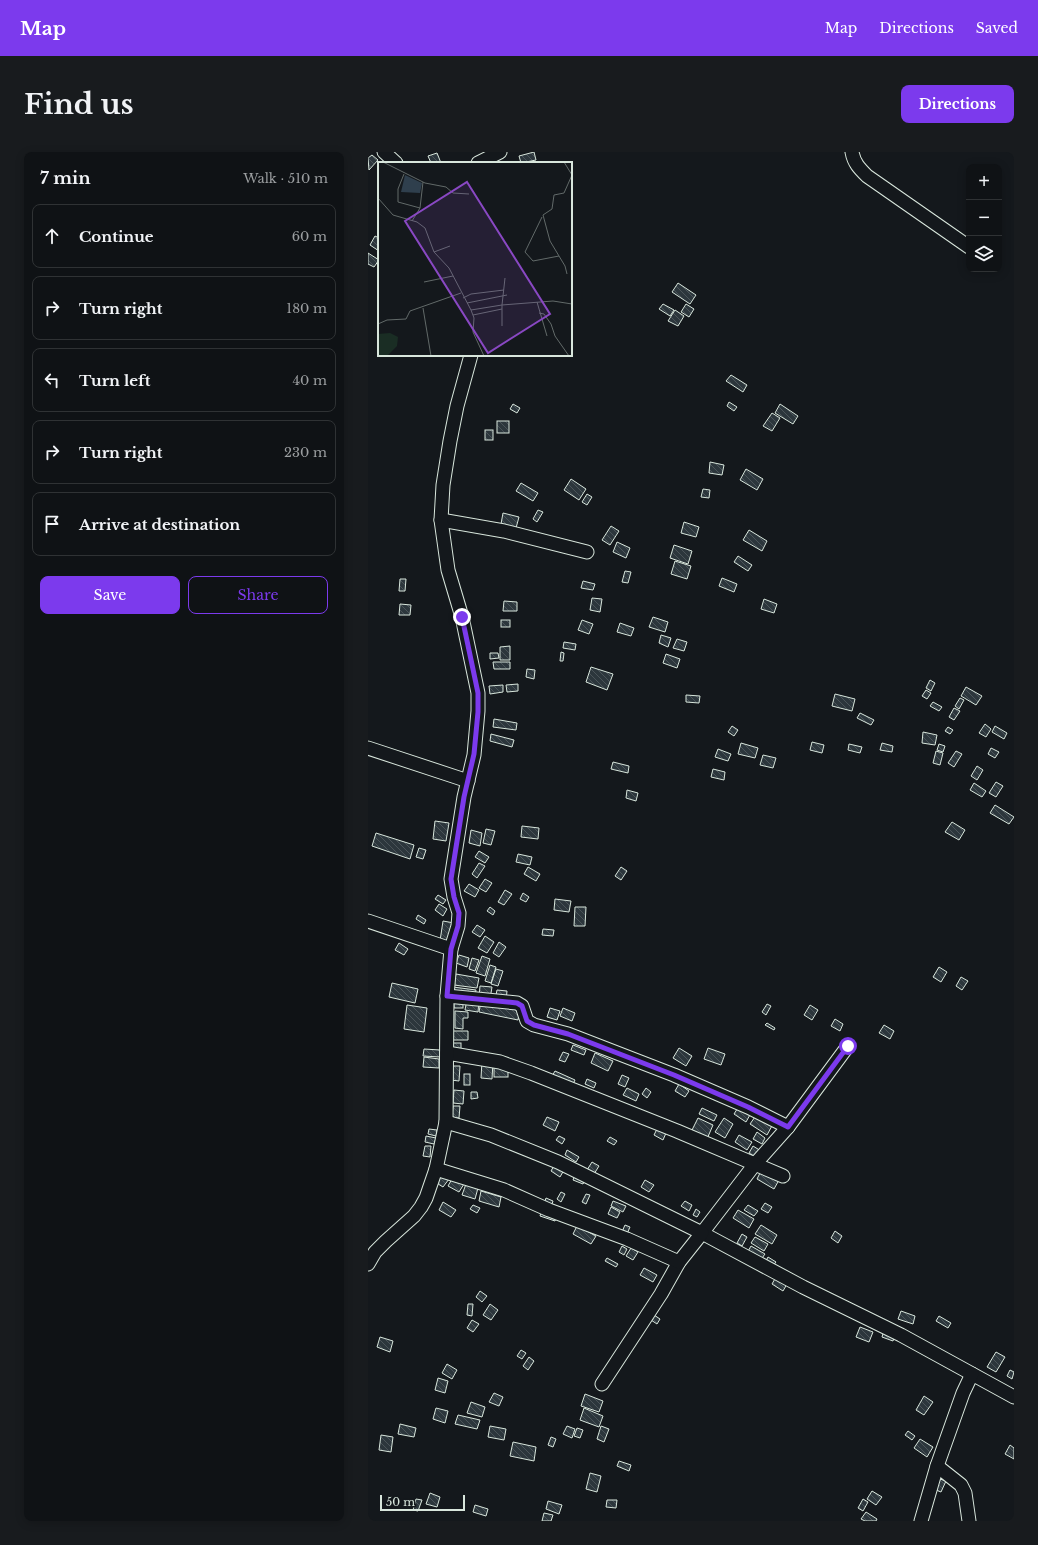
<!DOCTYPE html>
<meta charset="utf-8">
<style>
body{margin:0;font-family:"Libre Baskerville",serif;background:#181b1e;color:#f1f3f6}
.controls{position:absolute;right:12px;top:12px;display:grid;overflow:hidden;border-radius:8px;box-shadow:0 2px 10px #0003}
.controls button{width:36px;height:36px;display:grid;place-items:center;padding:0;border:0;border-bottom:1px solid #2f3234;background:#0f1215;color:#f1f3f6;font:20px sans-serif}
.scale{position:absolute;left:12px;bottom:10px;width:85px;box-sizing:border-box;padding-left:4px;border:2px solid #d8e6dc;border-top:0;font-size:11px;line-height:14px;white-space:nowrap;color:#d8e6dc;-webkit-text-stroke:3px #14181c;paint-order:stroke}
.stop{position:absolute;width:12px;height:12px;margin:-9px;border:3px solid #7c3aed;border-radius:50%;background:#fff}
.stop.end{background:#7c3aed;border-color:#fff;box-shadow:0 1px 4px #0008}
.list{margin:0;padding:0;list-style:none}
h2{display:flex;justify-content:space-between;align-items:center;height:52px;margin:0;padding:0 16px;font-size:17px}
h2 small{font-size:13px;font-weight:400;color:#9b9ea0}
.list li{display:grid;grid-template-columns:26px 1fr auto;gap:12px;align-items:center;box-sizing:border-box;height:64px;margin:0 8px 8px;padding:0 8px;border:1px solid #2f3234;border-radius:8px}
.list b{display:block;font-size:15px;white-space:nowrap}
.list em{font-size:13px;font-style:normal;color:#9b9ea0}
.actions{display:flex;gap:8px;padding:12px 16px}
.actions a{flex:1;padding:9px 0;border:1px solid #7c3aed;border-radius:8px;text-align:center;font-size:14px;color:#7c3aed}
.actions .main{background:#7c3aed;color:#fff}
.icon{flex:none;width:22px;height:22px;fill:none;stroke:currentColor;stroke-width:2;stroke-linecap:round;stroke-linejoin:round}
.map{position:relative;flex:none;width:646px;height:1369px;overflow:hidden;border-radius:8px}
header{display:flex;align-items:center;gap:24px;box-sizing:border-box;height:56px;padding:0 20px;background:#7c3aed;color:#fff}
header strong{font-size:19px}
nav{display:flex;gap:22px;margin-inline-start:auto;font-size:14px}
.intro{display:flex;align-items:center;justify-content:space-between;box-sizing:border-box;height:96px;padding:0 24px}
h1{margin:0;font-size:28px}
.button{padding:10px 18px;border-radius:8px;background:#7c3aed;color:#fff;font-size:14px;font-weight:700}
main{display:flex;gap:24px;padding:0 24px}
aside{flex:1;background:#0f1215;border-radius:8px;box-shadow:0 2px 10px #0003}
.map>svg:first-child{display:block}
.building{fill:url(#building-back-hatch);stroke:#d8e6dc}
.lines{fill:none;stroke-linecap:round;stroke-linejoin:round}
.minor-casing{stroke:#d8e6dc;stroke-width:15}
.minor{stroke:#14181c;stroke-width:13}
.route{stroke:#7c3aed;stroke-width:5}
.inset-road{fill:none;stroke:#626a69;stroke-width:1}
.view{fill:#8948c3;fill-opacity:0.15;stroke:#8948c3;stroke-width:2}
.inset-edge{fill:none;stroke:#d8e6dc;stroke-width:2}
</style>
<header>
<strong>Map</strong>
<nav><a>Map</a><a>Directions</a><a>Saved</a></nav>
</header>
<div class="intro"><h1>Find us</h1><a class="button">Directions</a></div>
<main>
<aside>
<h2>7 min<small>Walk · 510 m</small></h2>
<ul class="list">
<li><svg class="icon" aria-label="ahead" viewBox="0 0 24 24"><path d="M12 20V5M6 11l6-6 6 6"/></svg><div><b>Continue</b></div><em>60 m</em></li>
<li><svg class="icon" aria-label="right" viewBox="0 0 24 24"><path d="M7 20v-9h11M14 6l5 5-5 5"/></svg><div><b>Turn right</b></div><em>180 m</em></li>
<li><svg class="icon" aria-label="left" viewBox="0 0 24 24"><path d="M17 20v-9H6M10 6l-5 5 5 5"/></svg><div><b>Turn left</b></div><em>40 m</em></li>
<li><svg class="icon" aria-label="right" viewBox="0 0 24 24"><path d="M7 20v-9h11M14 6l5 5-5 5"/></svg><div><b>Turn right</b></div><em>230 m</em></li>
<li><svg class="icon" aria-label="arrive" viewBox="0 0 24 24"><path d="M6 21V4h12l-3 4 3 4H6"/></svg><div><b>Arrive at destination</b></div></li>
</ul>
<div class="actions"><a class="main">Save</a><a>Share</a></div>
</aside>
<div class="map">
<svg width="646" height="1369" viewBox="0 0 646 1369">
<defs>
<pattern id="building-back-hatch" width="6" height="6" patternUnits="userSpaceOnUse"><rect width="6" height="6" fill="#2c363c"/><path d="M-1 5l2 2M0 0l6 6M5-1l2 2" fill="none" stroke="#4a5358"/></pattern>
</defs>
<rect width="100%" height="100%" fill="#14181c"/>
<g class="building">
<polygon points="166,0 168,8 153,11 151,4"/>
<polygon points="69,1 73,11 63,11 60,4"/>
<polygon points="4,3 10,8 1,18 0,6"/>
<polygon points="7,84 11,86 11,99 2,93"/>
<polygon points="0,101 11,108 6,115 0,112"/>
<polygon points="310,131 328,143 322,152 304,140"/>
<polygon points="295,152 306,158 302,164 291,157"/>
<polygon points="318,152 326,157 321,165 313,160"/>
<polygon points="307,158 316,164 310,174 300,169"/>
<polygon points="363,223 379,233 375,240 358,229"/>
<polygon points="361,250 369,255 366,259 359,254"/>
<polygon points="145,252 152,256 149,261 142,257"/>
<polygon points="412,252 430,264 425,272 407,261"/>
<polygon points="404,261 412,266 404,279 395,274"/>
<rect x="129" y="269" width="12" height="12"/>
<rect x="117" y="278" width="8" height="10"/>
<polygon points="342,310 356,313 354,323 341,321"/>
<polygon points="378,317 395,327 389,338 372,328"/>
<polygon points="203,327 218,337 211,348 196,338"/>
<polygon points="153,331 170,341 165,349 148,339"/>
<polygon points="335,337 342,338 341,346 333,345"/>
<polygon points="219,342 224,345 219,353 214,350"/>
<polygon points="170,358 175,360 169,370 165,367"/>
<polygon points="135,361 151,365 148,376 133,372"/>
<polygon points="316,370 331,375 328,385 313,381"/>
<polygon points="243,374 251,379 242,393 234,388"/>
<polygon points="381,378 399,389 394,399 375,388"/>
<polygon points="249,390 262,396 258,406 245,400"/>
<polygon points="306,393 324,399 320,412 302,406"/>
<polygon points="370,404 384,413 380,419 366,410"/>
<polygon points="307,409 323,414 319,427 303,422"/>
<polygon points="257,419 263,420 260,431 254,430"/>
<polygon points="354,426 369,432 366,440 351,434"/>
<polygon points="32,427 38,427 37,439 31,439"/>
<polygon points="215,429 227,432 225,438 213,436"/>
<polygon points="224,446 234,447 232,460 222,458"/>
<polygon points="396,447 409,452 406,461 393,457"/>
<polygon points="136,449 149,450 149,459 135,459"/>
<polygon points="32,452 43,453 42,463 31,463"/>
<polygon points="285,465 300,470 297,480 281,475"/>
<rect x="133" y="468" width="9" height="7"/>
<polygon points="214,468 225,472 221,482 210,478"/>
<polygon points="252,471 266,476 263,484 249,480"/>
<polygon points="293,483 303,486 300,495 291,491"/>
<polygon points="309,487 319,490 316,499 305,496"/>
<polygon points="196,490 208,492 207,498 195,496"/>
<polygon points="142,494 142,508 132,508 132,495"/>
<polygon points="193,500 196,501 195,509 192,509"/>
<polygon points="122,501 130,501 131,506 122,507"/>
<polygon points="298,502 312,507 309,516 295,511"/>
<polygon points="125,510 142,510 142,517 126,517"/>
<polygon points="223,515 245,522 239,538 218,530"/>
<polygon points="159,517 167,518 166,527 158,525"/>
<polygon points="562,528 567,531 563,539 558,536"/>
<polygon points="150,532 150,539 139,540 138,533"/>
<polygon points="135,533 135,540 122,542 121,534"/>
<polygon points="598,535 614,544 608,553 593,544"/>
<polygon points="558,538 563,541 559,547 554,544"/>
<polygon points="467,542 487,547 484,559 464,554"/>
<polygon points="318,543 332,544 331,551 318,550"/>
<polygon points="592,546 596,548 591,557 587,554"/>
<polygon points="565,550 574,555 571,559 562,554"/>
<polygon points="586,556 592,559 586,568 581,565"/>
<polygon points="492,561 506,568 503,573 489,566"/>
<polygon points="126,567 149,571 148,578 125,575"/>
<polygon points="617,572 623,577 618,585 611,581"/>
<polygon points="364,574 370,578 366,584 360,580"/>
<polygon points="627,574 639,581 636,587 624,580"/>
<polygon points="580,575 585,578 582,582 577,579"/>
<polygon points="555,580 569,583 567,593 554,591"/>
<polygon points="123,582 146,588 144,595 122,589"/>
<polygon points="444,590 456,593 454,601 442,598"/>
<polygon points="373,591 390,596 387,606 370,602"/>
<polygon points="514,591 525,594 524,600 512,598"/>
<polygon points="481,592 494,595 492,601 480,598"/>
<polygon points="571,592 577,594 575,600 569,598"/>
<polygon points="623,596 631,600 627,606 620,602"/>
<polygon points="350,597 363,602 360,609 347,605"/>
<polygon points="568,599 575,601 572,613 565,611"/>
<polygon points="588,599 594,602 586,615 580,611"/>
<polygon points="395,603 408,606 405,616 392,613"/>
<polygon points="245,610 261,614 260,621 243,617"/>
<polygon points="609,614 615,618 609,628 603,624"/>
<polygon points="345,617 357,620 356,628 343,625"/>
<polygon points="628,630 635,634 628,645 621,641"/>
<polygon points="606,631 618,639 614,645 602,638"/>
<polygon points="259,638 270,641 268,649 258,646"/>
<polygon points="627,653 646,665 641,672 622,661"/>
<polygon points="67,669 81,671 78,689 65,687"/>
<polygon points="584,670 597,678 591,688 577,680"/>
<polygon points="154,674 171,676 170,687 153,685"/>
<polygon points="118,677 127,679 123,693 115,691"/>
<polygon points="103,678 114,681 112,694 101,691"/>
<polygon points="8,681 46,693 42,707 4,694"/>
<polygon points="51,696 58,698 55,707 48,705"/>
<polygon points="111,699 121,705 117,711 107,705"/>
<polygon points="150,702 164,705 162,713 148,710"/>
<polygon points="111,711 117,714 109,726 104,722"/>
<polygon points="160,715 172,722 168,729 156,722"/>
<polygon points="253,715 259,719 253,728 247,724"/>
<polygon points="117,727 124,731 118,740 111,736"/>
<polygon points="101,732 111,738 107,745 96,739"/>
<polygon points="137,738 144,742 136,753 130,750"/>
<polygon points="155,741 161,745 158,750 152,747"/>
<polygon points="70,743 78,748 75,752 67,747"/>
<polygon points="187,747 203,749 201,760 186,758"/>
<polygon points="71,752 79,757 75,764 67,758"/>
<polygon points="122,755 127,759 125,763 119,759"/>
<polygon points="207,755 218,755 217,774 206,774"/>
<polygon points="50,763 58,768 56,772 48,767"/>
<polygon points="75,769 86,771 83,791 72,789"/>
<polygon points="109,773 117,778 112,785 104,780"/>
<polygon points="175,777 186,778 185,784 174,783"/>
<polygon points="117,784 126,790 119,801 110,796"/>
<polygon points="131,790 138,795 131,805 125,801"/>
<polygon points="31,791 40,797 36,803 27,798"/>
<polygon points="91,803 101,806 99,815 88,811"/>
<polygon points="114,804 122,807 117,824 108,821"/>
<polygon points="104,806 111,808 107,819 101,817"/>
<polygon points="122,813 128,815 123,831 117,829"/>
<polygon points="571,815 579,820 573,830 565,825"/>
<polygon points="128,817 135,819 130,834 123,832"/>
<polygon points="88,822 111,826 109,836 86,833"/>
<polygon points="593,825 600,829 594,838 588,834"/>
<polygon points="24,831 50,837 47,851 21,845"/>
<polygon points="112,834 124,835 122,847 111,845"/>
<polygon points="85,835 108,838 107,844 85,841"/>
<polygon points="129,838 139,839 138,849 127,848"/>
<polygon points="99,847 111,849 110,860 97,858"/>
<rect x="86" y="849" width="9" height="7"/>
<polygon points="113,849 152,856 150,868 111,860"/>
<polygon points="399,852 403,854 398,863 394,860"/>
<polygon points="39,853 59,856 56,880 36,877"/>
<polygon points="442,853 450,858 444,868 436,863"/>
<polygon points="182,856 192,859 189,868 179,865"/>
<polygon points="195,856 207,861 204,869 192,864"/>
<polygon points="87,859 100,860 100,866 95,866 95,877 87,876"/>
<polygon points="467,867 475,872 472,879 463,874"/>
<polygon points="399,871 407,876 406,878 397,873"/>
<polygon points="516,873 526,879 522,887 511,881"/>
<polygon points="82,879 100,879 100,888 81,888"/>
<rect x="82" y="891" width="11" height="8"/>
<polygon points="205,893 218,898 216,903 203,898"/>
<polygon points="311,896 324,904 318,914 305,906"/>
<polygon points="340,896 357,902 353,913 336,907"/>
<polygon points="56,897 72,898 72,905 55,904"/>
<polygon points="195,900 201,902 197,910 191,908"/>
<polygon points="227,901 245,909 240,919 223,911"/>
<polygon points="56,905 71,907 71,916 55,915"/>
<polygon points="114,909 125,910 124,927 113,926"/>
<polygon points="84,914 92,914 91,929 83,928"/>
<rect x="126" y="915" width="14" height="10"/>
<polygon points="187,919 207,928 203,936 183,926"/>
<rect x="96" y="922" width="6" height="11"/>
<polygon points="254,923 261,926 257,935 250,932"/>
<polygon points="219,927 228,931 226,936 217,932"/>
<polygon points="311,932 321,939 317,945 307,939"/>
<polygon points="259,936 271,942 268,949 255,943"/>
<polygon points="278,936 283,940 279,946 274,942"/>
<polygon points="86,938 96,939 95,952 85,951"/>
<polygon points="103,940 109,940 110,946 103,947"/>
<polygon points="85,954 92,954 91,966 84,966"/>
<polygon points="371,954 383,961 378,970 366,962"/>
<polygon points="334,956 349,963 346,969 331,962"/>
<polygon points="389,962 405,972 399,983 382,972"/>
<polygon points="179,965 191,970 187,979 175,973"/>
<polygon points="330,966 345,973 339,987 323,980"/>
<polygon points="356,966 365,972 357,986 347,980"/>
<polygon points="61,977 69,978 68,984 60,982"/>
<polygon points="289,977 298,981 295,988 286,983"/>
<polygon points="389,980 397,986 394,992 385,987"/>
<polygon points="371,983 384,990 379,998 367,990"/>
<polygon points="58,984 68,986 66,992 57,990"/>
<polygon points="191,984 197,987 194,992 188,988"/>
<polygon points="242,985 249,989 246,993 239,989"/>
<polygon points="57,994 63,994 62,1005 55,1004"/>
<polygon points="385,994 393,999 389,1006 381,1001"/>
<polygon points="199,998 211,1005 208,1010 197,1003"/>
<polygon points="224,1010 231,1014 226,1022 219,1018"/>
<polygon points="187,1012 196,1018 192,1025 183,1019"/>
<polygon points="394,1017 411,1028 406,1037 389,1027"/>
<polygon points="72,1021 81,1027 75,1035 67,1030"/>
<polygon points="207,1023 217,1028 215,1032 205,1028"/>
<polygon points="85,1025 96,1032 91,1040 80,1034"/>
<polygon points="277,1028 286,1033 281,1040 273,1035"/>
<polygon points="98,1032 110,1036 107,1047 94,1043"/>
<polygon points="113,1039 133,1045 131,1055 111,1049"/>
<polygon points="193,1040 197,1042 193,1050 189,1047"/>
<polygon points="218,1042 222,1043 218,1052 214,1050"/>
<polygon points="178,1046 185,1049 182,1058 175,1055"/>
<polygon points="245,1049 258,1054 255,1060 243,1054"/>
<polygon points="317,1049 324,1053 321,1059 313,1054"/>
<polygon points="75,1050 88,1058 83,1065 71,1058"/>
<polygon points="397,1051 404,1055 400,1061 393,1057"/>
<polygon points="105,1053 112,1056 109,1061 102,1057"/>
<polygon points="380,1053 390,1059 386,1064 376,1058"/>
<polygon points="243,1055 252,1060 249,1066 240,1062"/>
<polygon points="174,1057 189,1063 187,1069 172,1064"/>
<polygon points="328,1057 332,1060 329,1065 325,1063"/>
<polygon points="370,1058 386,1067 381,1076 365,1066"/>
<polygon points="257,1073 262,1075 258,1084 253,1082"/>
<polygon points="393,1073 409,1083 404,1092 387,1082"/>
<polygon points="209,1074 228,1084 223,1092 205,1082"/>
<polygon points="467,1079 474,1084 470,1091 463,1086"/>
<polygon points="374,1082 379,1085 374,1094 369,1091"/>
<polygon points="387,1085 400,1092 396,1099 383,1091"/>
<polygon points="254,1094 259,1097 256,1103 251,1100"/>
<polygon points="383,1094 397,1102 392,1109 379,1101"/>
<polygon points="263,1096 270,1100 265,1108 258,1104"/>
<polygon points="400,1105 408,1110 404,1115 397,1111"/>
<polygon points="239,1106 250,1112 248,1115 237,1109"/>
<polygon points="276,1116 289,1123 285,1130 272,1123"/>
<polygon points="408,1125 419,1132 415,1139 404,1132"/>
<polygon points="112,1139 119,1144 114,1150 108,1145"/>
<polygon points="100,1152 105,1152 104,1164 99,1163"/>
<polygon points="122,1152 130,1158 123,1168 115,1163"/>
<polygon points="533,1159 547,1164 545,1172 530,1167"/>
<polygon points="286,1163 292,1167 289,1172 283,1168"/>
<polygon points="571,1164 583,1171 580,1176 568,1169"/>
<polygon points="104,1168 111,1172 105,1180 99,1176"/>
<polygon points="492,1175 505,1180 501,1190 488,1185"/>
<polygon points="516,1178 527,1182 525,1189 514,1185"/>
<polygon points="12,1185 25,1189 22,1200 9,1195"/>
<polygon points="153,1198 158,1201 154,1207 149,1204"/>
<polygon points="628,1200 637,1205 628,1220 619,1215"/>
<polygon points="161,1205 166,1209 160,1218 155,1214"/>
<polygon points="79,1212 89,1218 84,1227 74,1221"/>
<polygon points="642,1218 646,1220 644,1227 639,1224"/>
<polygon points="70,1226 80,1229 77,1241 67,1238"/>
<polygon points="126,1241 135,1245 131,1254 121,1250"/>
<polygon points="217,1242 235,1249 231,1260 213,1254"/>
<polygon points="556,1244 565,1250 556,1263 548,1258"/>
<polygon points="103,1250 117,1255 114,1265 99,1261"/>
<polygon points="68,1256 80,1259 77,1271 65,1267"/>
<polygon points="216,1256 235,1264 231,1275 212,1268"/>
<polygon points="90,1263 112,1268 109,1277 87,1272"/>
<polygon points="32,1272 48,1276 46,1285 30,1282"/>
<polygon points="122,1274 138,1277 136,1288 120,1285"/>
<polygon points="199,1274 207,1277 204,1286 195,1282"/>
<polygon points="233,1274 241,1277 236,1290 229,1287"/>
<polygon points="209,1276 215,1278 212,1286 206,1284"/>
<polygon points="540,1279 547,1284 544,1288 537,1283"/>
<polygon points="13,1283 25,1285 23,1300 11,1298"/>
<polygon points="183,1285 188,1287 185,1295 180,1293"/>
<polygon points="552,1287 565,1295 559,1305 546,1296"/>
<polygon points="145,1290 168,1295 166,1309 142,1304"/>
<polygon points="642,1293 646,1296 646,1307 637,1302"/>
<polygon points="251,1309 263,1313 261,1319 249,1314"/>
<polygon points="222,1321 233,1324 229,1340 218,1337"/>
<polygon points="572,1327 578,1329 573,1340 568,1338"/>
<polygon points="504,1339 514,1345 508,1353 499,1347"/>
<polygon points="62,1341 72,1345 69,1355 58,1352"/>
<polygon points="48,1347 54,1348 50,1359 45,1358"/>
<polygon points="495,1347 500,1350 495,1359 490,1356"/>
<polygon points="239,1348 249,1348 248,1356 238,1355"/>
<polygon points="180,1349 194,1353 191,1362 178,1357"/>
<polygon points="107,1353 120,1357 118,1364 105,1360"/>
<polygon points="498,1360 509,1367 508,1369 497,1369 493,1367"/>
<polygon points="176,1361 185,1363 183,1369 174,1369"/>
</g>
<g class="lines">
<g class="minor-casing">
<g id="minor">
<polyline points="16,0 28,11"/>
<path d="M 484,0 C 486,11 491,16 499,24 L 601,95"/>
<polyline points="110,11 132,0"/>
<polyline points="73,368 136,379 219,400"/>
<polyline points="0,596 100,629"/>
<polyline points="0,769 83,797"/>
<polyline points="79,844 149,851 154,854 159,869 166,873 200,882 306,923 380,955 420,975"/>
<polyline points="480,894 420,975 387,1012 334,1081 435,1135 533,1183 646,1245"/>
<polyline points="79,901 132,910 163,921 309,979 415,1024"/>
<polyline points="78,970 123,983 190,1010 334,1081 311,1110 293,1142 234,1232"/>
<polyline points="68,1017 136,1038 181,1058 259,1087 311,1110"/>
<polyline points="0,1112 7,1100 18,1089 46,1064 53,1055 58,1046 68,1017 78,970 79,844 83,797 90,774 91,761 86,745 83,727 96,645 106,603 110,559 110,541 94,465 80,418 73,368 75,333 82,289 89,254 103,203"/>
<polyline points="569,1314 593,1333 597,1341 601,1369"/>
<polyline points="553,1369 569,1314 595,1241 604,1222"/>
</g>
</g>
<use href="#minor" class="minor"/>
</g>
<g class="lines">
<polyline class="route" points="94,465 110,541 110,560 106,602 96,645 83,727 86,745 91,761 90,774 83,797 79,844 149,851 154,854 159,869 166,873 200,882 306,923 380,955 420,975 480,894"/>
</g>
<g transform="translate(10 10)">
<rect width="194" height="194" fill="#14181c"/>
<path d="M 12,171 L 20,175 L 19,184 L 9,194 L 0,194 L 0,172 Z" fill="#1a2d24"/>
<path d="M 27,13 L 44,21 L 42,31 L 23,30 Z" fill="#2f3f4d"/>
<path class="inset-road" d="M 5,0 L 47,21 L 68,25 L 75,31 L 91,32M 186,0 L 194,13M 26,12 L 20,27 L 20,40 L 42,46M 0,36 L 15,53 L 39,60 L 47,66 L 56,90 L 71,106 L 93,148 L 96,156 L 95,170 L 106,194M 164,55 L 147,90 L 155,99 L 181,94M 34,59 L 42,46 L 45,20M 56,90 L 72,84M 189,112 L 187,104 L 172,79 L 165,53 L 174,47 L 176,33 L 186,31 L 194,13M 127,116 L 124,143 L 175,139 L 194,142M 46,120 L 75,114M 85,136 L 93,132 L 126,128M 159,140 L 169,174M 89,141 L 129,133M 45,146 L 53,194M 93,148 L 124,143 L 124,164M 161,151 L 166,152 L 173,162 L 177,174 L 191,194M 95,153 L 124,147M 0,162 L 9,158 L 28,157 L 32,149 L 83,131"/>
<path class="view" d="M 89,20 L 172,152 L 110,191 L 27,59 Z"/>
<rect width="194" height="194" class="inset-edge"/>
</g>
</svg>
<div class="controls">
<button>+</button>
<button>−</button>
<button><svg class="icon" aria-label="layers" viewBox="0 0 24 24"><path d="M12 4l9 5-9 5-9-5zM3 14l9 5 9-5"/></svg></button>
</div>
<div class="scale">50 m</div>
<div class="stop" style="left:480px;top:894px"></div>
<div class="stop end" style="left:94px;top:465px"></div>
</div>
</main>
